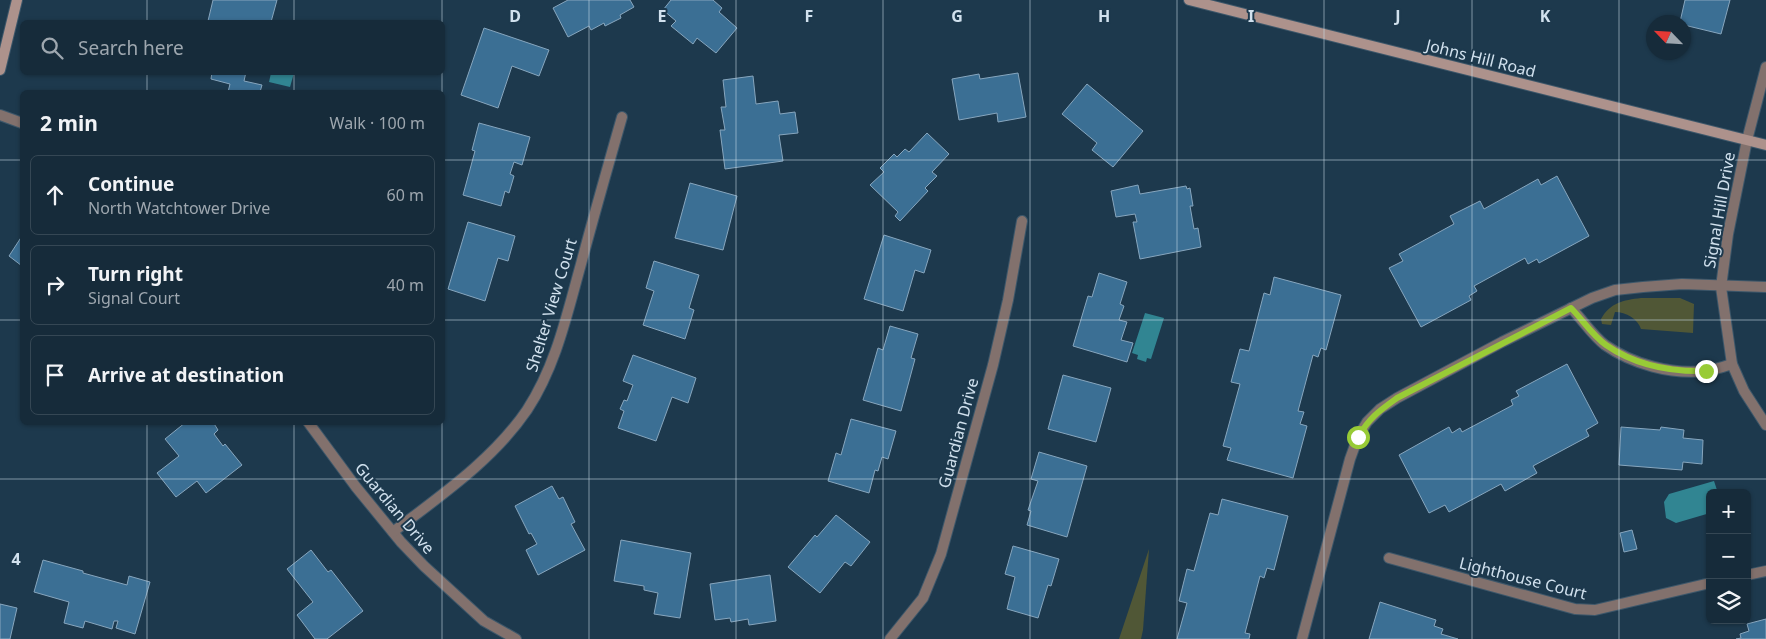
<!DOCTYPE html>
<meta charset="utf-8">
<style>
body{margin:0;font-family:"Noto Sans",sans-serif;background:#233745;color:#f1f3f6}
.controls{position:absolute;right:15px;bottom:15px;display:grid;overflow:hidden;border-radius:8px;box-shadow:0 1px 4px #0004}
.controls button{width:45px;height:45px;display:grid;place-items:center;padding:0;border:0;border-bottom:1px solid #354754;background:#162b3a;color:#f1f3f6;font:25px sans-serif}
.compass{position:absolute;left:1646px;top:15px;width:45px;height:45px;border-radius:50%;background:#162b3a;box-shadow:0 1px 4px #0004;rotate:295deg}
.stop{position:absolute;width:15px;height:15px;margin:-11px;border:4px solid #98cb36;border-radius:50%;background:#fff}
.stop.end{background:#98cb36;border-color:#fff;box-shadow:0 1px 5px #0008}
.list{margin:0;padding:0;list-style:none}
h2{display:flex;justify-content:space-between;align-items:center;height:65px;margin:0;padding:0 20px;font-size:21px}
h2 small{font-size:16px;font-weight:400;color:#9ea7af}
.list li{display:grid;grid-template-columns:32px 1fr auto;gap:15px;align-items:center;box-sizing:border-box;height:80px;margin:0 10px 10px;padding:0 10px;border:1px solid #354754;border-radius:8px}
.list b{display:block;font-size:19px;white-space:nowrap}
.list p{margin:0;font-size:16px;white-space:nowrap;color:#9ea7af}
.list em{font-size:16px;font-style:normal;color:#9ea7af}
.icon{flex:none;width:28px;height:28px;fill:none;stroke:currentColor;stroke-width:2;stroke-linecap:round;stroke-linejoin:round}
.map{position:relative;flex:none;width:1766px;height:639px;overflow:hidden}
.search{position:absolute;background:#162b3a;box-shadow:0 1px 4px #0004;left:20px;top:20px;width:425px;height:55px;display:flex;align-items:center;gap:12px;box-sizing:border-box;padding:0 18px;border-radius:8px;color:#9ea7af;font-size:19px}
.panel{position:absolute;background:#162b3a;box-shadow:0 1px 4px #0004;left:20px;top:90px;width:425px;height:335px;border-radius:8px}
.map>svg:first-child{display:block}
.green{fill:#505736}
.water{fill:#318592}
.building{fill:#3b6f94;stroke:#87a6be}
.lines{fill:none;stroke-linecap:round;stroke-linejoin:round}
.service-casing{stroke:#3d576a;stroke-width:12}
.minor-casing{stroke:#3d576a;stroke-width:12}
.secondary-casing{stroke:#3d576a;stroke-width:12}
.service{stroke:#82716d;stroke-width:10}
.minor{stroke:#82716d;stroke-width:10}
.secondary{stroke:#ad928c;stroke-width:10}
.route{stroke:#98cb36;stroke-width:6}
.grid{fill:none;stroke:#d1e1ee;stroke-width:1;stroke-opacity:0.55}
.labels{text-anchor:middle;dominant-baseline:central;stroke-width:4;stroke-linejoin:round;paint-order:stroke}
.street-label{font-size:16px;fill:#d1e1ee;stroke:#1d394d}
.grid-label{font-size:16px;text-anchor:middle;font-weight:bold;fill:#d1e1ee;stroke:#1d394d;stroke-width:4;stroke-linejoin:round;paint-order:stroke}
</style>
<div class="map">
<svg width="1766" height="639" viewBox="0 0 1766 639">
<rect width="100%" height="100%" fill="#1d394d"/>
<g class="green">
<path d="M 1641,298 L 1680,298 L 1694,304 L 1693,333 L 1641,329 C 1638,319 1626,312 1615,312 L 1611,325 L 1602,324 L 1601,319 C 1610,303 1623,300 1641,298 Z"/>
<polygon points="1149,549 1143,630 1141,639 1119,639"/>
</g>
<g class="water">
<polygon points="271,73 294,73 290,87 269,82"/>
<polygon points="1145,313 1164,318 1151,359 1147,358 1146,362 1137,359 1138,355 1132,353"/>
<polygon points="1714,481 1718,493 1710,493 1710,513 1676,523 1666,518 1664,502 1669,494"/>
</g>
<g class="building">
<polygon points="213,0 277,0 271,22 215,22 208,21"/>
<polygon points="568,0 630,0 634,7 620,15 621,18 605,26 604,23 591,30 589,26 568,37 553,8"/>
<polygon points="671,0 713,0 722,8 719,12 737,28 716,53 697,38 693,44 671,26 676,21 663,10"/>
<polygon points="1685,0 1730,0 1721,34 1684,25 1684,22 1680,22"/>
<polygon points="484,28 549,50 539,76 512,66 498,108 461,95"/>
<polygon points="212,72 246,72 244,81 262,85 260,92 228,92 230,84 211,79"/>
<polygon points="1018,73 1026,117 998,122 997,113 959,120 952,79 979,74 980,79"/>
<polygon points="753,76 756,104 778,101 780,114 795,112 798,133 779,135 783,161 725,169 720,130 725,130 721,107 726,107 723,80"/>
<polygon points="1087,84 1143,131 1113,167 1092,150 1097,143 1062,114"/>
<polygon points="479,123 530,137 522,165 514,162 510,174 514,176 509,193 505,191 501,206 463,195 475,151 472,150"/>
<polygon points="927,133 949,154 932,172 937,176 925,188 928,191 900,221 895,216 898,212 870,185 884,172 880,168 894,154 897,157 905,149 909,152"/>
<polygon points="1557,176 1589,236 1539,263 1537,259 1528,264 1525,258 1474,286 1477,291 1469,296 1471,300 1421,327 1389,268 1403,261 1399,254 1454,224 1450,216 1480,201 1484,209 1538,179 1541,185"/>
<polygon points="690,183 737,196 723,250 675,238"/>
<polygon points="1138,185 1140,194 1186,186 1187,189 1190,188 1193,206 1190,206 1194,229 1198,228 1201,247 1140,259 1133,222 1137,222 1135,214 1116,217 1111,191"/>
<polygon points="468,222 515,236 508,261 498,258 485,301 448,289"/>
<polygon points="884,235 931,250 924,273 915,270 903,311 864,299"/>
<polygon points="22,236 22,266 9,256"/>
<polygon points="654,261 699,275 689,308 694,310 685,339 643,325 654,291 646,288"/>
<polygon points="1099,273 1127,282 1120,304 1124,306 1119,320 1127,322 1121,340 1133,343 1127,362 1073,346 1088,296 1092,297"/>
<polygon points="1274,277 1341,295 1326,350 1321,348 1318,357 1313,355 1298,411 1304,412 1300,424 1307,426 1293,478 1227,460 1231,448 1223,446 1240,384 1231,382 1240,349 1249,351 1264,293 1270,295"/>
<polygon points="890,326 918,334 911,358 915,359 901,411 863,400 878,348 883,350"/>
<polygon points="633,355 696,378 688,403 672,397 656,441 618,428 624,411 620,409 624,400 627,401 633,385 623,381"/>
<polygon points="1567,364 1598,423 1586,430 1589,436 1533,466 1537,473 1505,491 1501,484 1449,512 1445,505 1429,513 1399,455 1449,427 1452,433 1460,428 1462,432 1513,405 1511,400 1519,396 1516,391"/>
<polygon points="1063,375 1111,388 1096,442 1048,429"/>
<polygon points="851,419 896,431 888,459 882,457 878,471 875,470 869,493 828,481 836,453 841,455"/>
<polygon points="186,422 213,422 218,430 214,434 223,446 225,444 242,465 206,493 197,481 176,497 157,473 179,456 165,439"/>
<polygon points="1621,427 1660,430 1661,427 1684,430 1683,438 1703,440 1702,464 1683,462 1682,470 1619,465"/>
<polygon points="1039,452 1087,466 1067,537 1027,525 1031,511 1028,510 1038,481 1031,479"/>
<polygon points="552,486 559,499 563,497 575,522 571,524 585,550 538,575 526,550 537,544 531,533 529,534 515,506"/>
<polygon points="1222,499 1288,516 1274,570 1267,568 1264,578 1260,576 1245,633 1250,634 1249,639 1177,639 1187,603 1179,601 1187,569 1194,571 1210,513 1218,515"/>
<polygon points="836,515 870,542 851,566 845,562 820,593 788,567 815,535 817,537"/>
<polygon points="1632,530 1637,549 1624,552 1620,533"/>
<polygon points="621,540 691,553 680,618 654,614 658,593 644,590 644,586 614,581"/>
<polygon points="1013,546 1059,559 1051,586 1048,585 1038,618 1007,609 1015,577 1005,574"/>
<polygon points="311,550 328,572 331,570 363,611 327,639 315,639 297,615 313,602 287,569"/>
<polygon points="43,560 83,571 83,573 127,585 129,576 150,582 135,634 116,628 118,621 114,621 112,629 85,621 83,628 64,623 69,602 34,592"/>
<polygon points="770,575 776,621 749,625 748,619 731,622 730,618 715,620 710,584"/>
<polygon points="1380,602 1436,620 1434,626 1443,629 1441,634 1458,639 1369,639"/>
<polygon points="0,604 17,608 10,639 0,639"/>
<polygon points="1766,619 1766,639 1736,639 1741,638 1740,634 1749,631 1747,624"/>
</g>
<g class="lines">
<g class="service-casing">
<g id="service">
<path d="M 1571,308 C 1582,319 1592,335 1605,345 C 1632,364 1672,375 1705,371 C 1714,370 1723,367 1732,364"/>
<polyline points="1389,558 1575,609 1595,610 1710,583"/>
<polyline points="1747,575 1766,571"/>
</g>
</g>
<g class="minor-casing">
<g id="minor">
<polyline points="1766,67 1747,140 1728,234 1721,287 1732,364 1744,391 1766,425"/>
<polyline points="0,115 22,123"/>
<polyline points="308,422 356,487 401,542 424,566 484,621 516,639"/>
<path d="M 393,532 C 440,496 493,460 527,410 C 556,366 567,314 581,264 C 594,215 608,166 622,117"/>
<polyline points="890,639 923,598 941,554 993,365 1008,300 1022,221"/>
<polyline points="1302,639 1350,459 1358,437 1367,422 1380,409 1397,398 1502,342 1592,298 1615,290 1643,287 1682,284 1766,287"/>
</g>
</g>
<g class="secondary-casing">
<g id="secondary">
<polyline points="1189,0 1766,145"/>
<polyline points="0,70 17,0"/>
</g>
</g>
<use href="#service" class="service"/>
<use href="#minor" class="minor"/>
<use href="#secondary" class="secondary"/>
</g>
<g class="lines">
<path class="route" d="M 1358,437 C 1370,417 1379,411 1397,398 L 1571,308 C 1582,319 1592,335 1606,345 C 1635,365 1671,372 1706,371"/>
</g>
<path class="grid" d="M 147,0 L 147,22M 294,0 L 294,22M 442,0 L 442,22M 589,0 L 589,639M 736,0 L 736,639M 883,0 L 883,639M 1030,0 L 1030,639M 1177,0 L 1177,639M 1324,0 L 1324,639M 1472,0 L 1472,639M 1619,0 L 1619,639M 147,72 L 147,92M 294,72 L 294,92M 442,72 L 442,92M 0,160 L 22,160M 442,160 L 1766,160M 0,320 L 22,320M 442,320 L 1766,320M 147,422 L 147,639M 294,422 L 294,639M 442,422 L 442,639M 0,479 L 1766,479"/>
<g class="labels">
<g class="street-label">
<text transform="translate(1481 58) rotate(14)">Johns Hill Road</text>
<text transform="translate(1719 210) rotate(-80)">Signal Hill Drive</text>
<text transform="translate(551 305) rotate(-73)">Shelter View Court</text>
<text transform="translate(958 433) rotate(-75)">Guardian Drive</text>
<text transform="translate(395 508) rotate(50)">Guardian Drive</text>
<text transform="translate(1523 578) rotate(14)">Lighthouse Court</text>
</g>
</g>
<g class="grid-label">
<text x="515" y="22">D</text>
<text x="662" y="22">E</text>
<text x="809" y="22">F</text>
<text x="957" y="22">G</text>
<text x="1104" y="22">H</text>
<text x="1251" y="22">I</text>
<text x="1398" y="22">J</text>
<text x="1545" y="22">K</text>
<text x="16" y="565">4</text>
</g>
</svg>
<div class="controls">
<button>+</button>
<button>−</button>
<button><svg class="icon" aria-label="layers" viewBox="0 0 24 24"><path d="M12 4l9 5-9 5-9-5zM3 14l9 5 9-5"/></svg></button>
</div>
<svg class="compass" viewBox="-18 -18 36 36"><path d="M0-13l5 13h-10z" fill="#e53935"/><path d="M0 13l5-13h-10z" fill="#9ea7af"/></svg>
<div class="stop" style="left:1358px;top:437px"></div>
<div class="stop end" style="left:1706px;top:371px"></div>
<div class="search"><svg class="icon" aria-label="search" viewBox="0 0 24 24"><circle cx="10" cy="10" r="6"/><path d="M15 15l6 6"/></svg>Search here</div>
<section class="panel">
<h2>2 min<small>Walk · 100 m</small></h2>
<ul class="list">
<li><svg class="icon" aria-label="ahead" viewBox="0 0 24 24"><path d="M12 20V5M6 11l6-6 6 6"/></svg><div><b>Continue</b><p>North Watchtower Drive</p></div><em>60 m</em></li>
<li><svg class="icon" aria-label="right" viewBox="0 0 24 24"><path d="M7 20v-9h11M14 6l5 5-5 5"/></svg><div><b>Turn right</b><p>Signal Court</p></div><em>40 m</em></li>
<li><svg class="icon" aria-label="arrive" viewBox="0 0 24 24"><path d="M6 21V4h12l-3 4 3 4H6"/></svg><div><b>Arrive at destination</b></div></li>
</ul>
</section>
</div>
